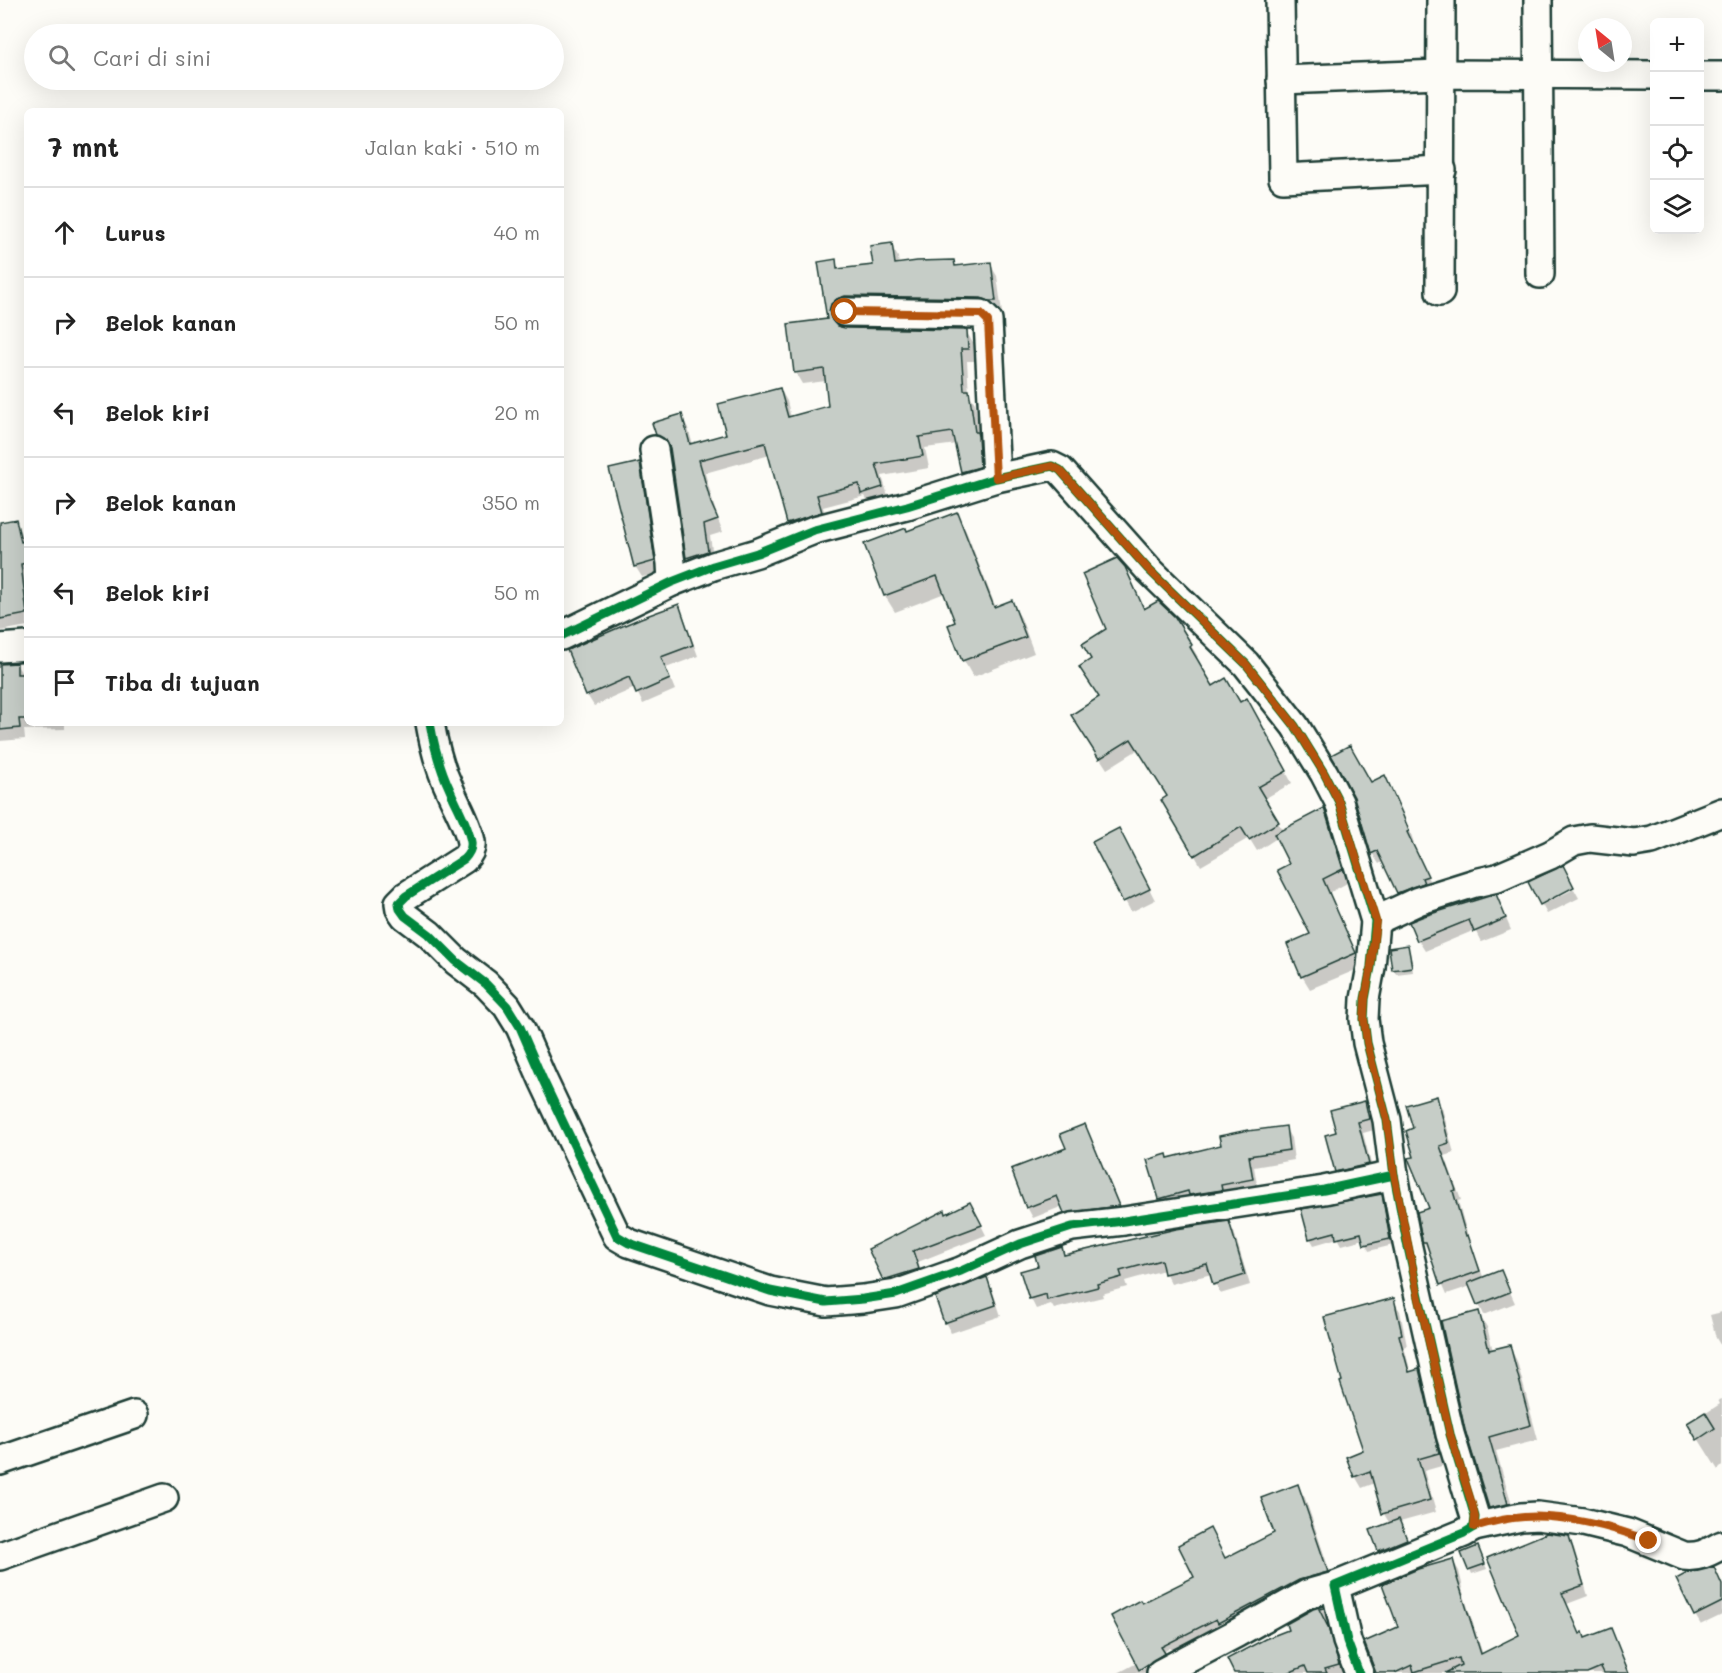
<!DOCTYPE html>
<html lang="id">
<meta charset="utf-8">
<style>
body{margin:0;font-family:Mali,sans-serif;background:#f2f2f2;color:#222}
.controls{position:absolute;right:18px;top:18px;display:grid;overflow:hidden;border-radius:9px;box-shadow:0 6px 24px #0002}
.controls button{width:54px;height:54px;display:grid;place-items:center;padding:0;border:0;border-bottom:2px solid #e0e0e0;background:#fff;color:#222;font:30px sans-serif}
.compass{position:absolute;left:1578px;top:18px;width:54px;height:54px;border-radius:50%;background:#fff;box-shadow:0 6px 24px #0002;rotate:330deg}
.stop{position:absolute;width:18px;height:18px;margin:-14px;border:4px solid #b45309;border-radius:50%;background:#fff}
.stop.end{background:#b45309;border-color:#fff;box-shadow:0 2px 6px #0008}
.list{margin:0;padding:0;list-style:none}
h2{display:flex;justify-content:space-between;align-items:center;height:78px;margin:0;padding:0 24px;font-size:26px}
h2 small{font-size:20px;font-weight:400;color:#767676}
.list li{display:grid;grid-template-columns:39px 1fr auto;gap:18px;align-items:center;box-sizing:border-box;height:90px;padding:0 24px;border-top:2px solid #e0e0e0}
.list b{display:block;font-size:22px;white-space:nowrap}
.list em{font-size:20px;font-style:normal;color:#767676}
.icon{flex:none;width:33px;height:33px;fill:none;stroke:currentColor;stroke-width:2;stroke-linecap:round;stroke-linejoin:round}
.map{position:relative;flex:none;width:1722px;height:1673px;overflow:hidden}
.search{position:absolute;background:#fff;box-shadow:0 6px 24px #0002;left:24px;top:24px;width:540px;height:66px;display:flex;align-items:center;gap:15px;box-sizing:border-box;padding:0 21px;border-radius:33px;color:#767676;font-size:22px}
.panel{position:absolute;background:#fff;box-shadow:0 6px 24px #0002;left:24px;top:108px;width:540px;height:618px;border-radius:9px}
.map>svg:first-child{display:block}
.shadow{fill:#0003;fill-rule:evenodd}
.building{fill:#c6cdc7;stroke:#1f3d34;stroke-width:1.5}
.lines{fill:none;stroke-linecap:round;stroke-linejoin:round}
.minor-casing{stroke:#1f3d34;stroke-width:32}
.minor{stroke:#fdfcf7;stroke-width:27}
.cycleway-casing{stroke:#fdfcf7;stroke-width:13}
.cycleway{stroke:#00873e;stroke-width:9}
.route{stroke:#b45309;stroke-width:8}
</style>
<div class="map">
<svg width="1722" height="1673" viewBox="0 0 1722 1673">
<rect width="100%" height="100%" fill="#fdfcf7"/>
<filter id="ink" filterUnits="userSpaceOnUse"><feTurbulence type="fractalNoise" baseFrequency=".0167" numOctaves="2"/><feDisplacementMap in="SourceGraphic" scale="12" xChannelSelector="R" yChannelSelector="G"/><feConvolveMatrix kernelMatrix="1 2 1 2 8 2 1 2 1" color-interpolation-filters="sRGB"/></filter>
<g filter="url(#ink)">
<g class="shadow">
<polygon points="891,245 898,257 899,265 954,262 957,268 990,264 997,276 1002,313 838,317 835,324 836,326 845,329 966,331 973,343 974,361 967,361 969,394 975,403 980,439 983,445 986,479 970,484 963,472 957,444 925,448 929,468 882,476 889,499 870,505 865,496 823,507 828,524 795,534 788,522 770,455 705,473 717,517 723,532 710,536 714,563 695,570 688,558 671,450 665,447 657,434 681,416 688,428 693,445 727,435 780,389 787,401 791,418 829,407 826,381 802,384 795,372 829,320 820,263 835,260 840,270 875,267"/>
<polygon points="639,463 645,474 660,572 642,577 635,566"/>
<polygon points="956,514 966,531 996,608 1011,602 1021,618 1034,653 973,677 964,661 950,626 957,623 945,593 895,612 885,596 866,545 907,533"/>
<polygon points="15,520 27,547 27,626 0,631 0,523"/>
<polygon points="1124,568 1144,611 1174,618 1198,657 1195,659 1212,688 1253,711 1292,783 1264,799 1283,831 1324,810 1331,823 1349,882 1329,893 1363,967 1310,989 1302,976 1312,935 1291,865 1277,838 1257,851 1249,838 1201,866 1163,801 1169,797 1139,749 1107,769 1079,726 1100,698 1093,660 1108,630"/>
<polygon points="678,606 684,617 698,656 666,668 675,690 643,704 635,688 594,706 587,695"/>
<polygon points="0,664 16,664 23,675 27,675 27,723 65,723 65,729 24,730 25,739 0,741"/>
<polygon points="1370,784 1390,788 1408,825 1414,843 1412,843 1432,887 1405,903 1384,861 1379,864 1372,853"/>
<polygon points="1125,841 1155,900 1131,912 1094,843"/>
<polygon points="1574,889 1579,898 1547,914 1542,905"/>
<polygon points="1501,907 1511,930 1481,942 1475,930 1425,951 1418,940"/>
<polygon points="1407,947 1410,952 1413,972 1396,974 1394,969"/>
<polygon points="1436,1098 1442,1108 1454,1153 1445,1156 1461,1200 1458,1201 1469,1240 1484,1279 1506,1283 1515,1303 1484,1315 1471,1286 1447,1294 1424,1242 1431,1209 1416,1158 1415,1129"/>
<polygon points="1364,1103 1370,1114 1374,1130 1363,1133 1374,1175 1342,1182 1336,1171 1337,1133"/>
<polygon points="1085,1126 1123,1216 1071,1223 1063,1206 1033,1218 1027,1207"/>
<polygon points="1285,1128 1291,1138 1294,1160 1254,1167 1258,1190 1166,1209 1160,1198 1168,1160"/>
<polygon points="1381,1195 1384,1202 1393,1245 1369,1251 1364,1239 1342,1245 1338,1238 1314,1245 1310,1238"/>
<polygon points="975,1213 986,1235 918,1262 923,1279 890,1289 884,1279 946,1215"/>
<polygon points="1228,1222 1234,1232 1250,1285 1220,1294 1212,1274 1171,1284 1164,1270 1125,1281 1127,1287 1102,1294 1103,1297 1054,1309 1051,1304 1036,1309 1031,1299 1022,1272 1040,1267 1062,1249 1066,1256"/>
<polygon points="986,1278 992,1289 1001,1316 951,1333 945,1322"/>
<polygon points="1393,1300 1400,1311 1407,1346 1404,1347 1411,1373 1419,1371 1425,1383 1445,1465 1424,1471 1436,1512 1400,1522 1412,1550 1386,1561 1372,1530 1390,1524 1384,1514 1375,1483 1362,1488 1355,1476 1365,1451"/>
<polygon points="1722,1312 1722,1348 1716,1338 1710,1315"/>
<polygon points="1478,1313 1487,1327 1493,1351 1509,1346 1517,1361 1538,1440 1496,1451 1516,1518 1498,1522 1490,1507"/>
<polygon points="1722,1399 1722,1466 1718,1470 1689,1424 1720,1404 1718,1400"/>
<path d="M 1298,1486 L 1305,1498 L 1334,1584 L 1160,1673 L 1118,1673 L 1137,1663 L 1141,1605 L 1276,1534 ZM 1170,1648 L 1172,1651 L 1138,1672 L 1138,1668 Z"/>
<polygon points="1568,1537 1574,1548 1588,1596 1567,1604 1580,1635 1585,1640 1611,1630 1630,1673 1379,1673 1400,1627 1453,1561 1459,1571 1463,1588 1462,1589 1483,1655 1521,1635"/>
<polygon points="1480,1553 1487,1569 1472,1574 1463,1554"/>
<polygon points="1722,1586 1722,1615 1701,1625 1695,1615"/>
<polygon points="1322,1608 1328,1618 1324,1620 1333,1639 1343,1673 1236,1673 1314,1610"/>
</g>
<g class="building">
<polygon points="892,243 895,264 917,261 954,260 955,266 991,262 996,301 989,301 981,298 845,296 837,299 831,304 829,311 832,320 837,326 845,328 967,330 968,349 961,349 964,390 969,390 975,432 977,432 978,436 980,467 961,472 952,432 919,437 923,456 876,464 883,487 861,494 859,484 817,495 822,512 787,523 765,443 699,460 711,503 718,519 704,524 708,551 686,558 670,448 666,440 656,435 652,423 682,414 690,444 726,434 718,404 780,388 788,417 828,406 824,369 794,373 788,324 827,319 818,262 836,259 837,269 873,265 870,246"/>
<polygon points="640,462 655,561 634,567 609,469"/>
<polygon points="957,512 994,607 1012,600 1026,637 962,661 948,625 955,622 937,576 884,596 864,544 906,528 907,531"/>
<polygon points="16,519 21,542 27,541 27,563 21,564 27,614 0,619 0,522"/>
<polygon points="1117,558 1125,567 1144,609 1158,601 1175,617 1192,645 1190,647 1213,686 1226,678 1240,702 1247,698 1287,771 1258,787 1279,822 1249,840 1241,827 1194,856 1161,800 1167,796 1131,739 1099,759 1071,715 1099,697 1079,667 1091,659 1082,644 1106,629 1082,574"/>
<polygon points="679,604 693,645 661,657 670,679 636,694 629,677 586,696 567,650 641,618"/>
<polygon points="17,663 17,674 27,674 27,719 19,719 20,728 0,730 0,664"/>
<polygon points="1350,745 1371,782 1385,775 1402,813 1409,831 1407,832 1428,876 1422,878 1424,883 1397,893 1377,851 1371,854 1354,797 1331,755"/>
<polygon points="1324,808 1343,869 1323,879 1356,953 1301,977 1287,944 1310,934 1277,870 1289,864 1274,834"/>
<polygon points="1119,828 1150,889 1123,902 1092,842"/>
<polygon points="1563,865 1574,887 1540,905 1528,882"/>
<polygon points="1496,894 1506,918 1474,932 1469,920 1417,941 1409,922 1424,916"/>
<polygon points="1408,945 1412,967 1392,970 1389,948"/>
<polygon points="1437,1096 1449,1143 1440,1146 1456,1190 1453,1191 1466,1236 1468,1235 1480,1271 1440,1285 1426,1242 1423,1242 1422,1240 1417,1212 1429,1208 1408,1158 1414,1157 1406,1131 1413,1128 1406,1105"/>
<polygon points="1365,1101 1369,1119 1358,1122 1369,1164 1335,1172 1325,1135 1336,1132 1330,1110"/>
<polygon points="1085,1124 1119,1206 1064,1213 1057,1196 1026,1208 1011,1169 1066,1148 1060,1134"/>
<polygon points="1286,1126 1289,1150 1249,1156 1253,1179 1221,1185 1222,1190 1189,1195 1188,1191 1159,1199 1147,1160 1167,1154 1168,1158 1221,1145 1219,1136 1248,1130 1248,1131"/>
<polygon points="1382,1194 1390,1239 1364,1245 1361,1233 1336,1239 1335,1232 1309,1239 1301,1209"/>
<polygon points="970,1202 982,1225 913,1251 919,1269 883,1280 868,1249 945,1210 946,1214"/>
<polygon points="1229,1221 1245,1275 1213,1285 1207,1264 1164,1274 1161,1260 1120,1271 1122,1277 1097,1284 1098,1287 1047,1300 1046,1294 1029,1299 1020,1271 1038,1266 1035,1256 1062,1247 1064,1255 1176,1229"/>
<polygon points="1501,1270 1510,1292 1477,1305 1468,1283"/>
<polygon points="987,1277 996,1305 944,1323 935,1297"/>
<polygon points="1394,1298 1402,1334 1399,1335 1409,1372 1419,1369 1439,1453 1418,1459 1430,1500 1382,1514 1370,1471 1354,1477 1346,1457 1363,1450 1340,1382 1342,1381 1324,1317"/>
<polygon points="1479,1311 1489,1350 1510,1345 1531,1425 1489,1437 1508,1504 1489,1508 1465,1430 1441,1321"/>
<polygon points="1705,1412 1715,1428 1697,1440 1687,1423"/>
<polygon points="1298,1484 1328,1572 1299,1580 1218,1623 1216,1619 1161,1647 1165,1653 1139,1670 1111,1616 1140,1600 1142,1603 1194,1577 1178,1545 1210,1528 1225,1558 1274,1533 1261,1498"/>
<polygon points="1399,1519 1407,1539 1378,1551 1370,1530"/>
<polygon points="1547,1533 1569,1536 1584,1585 1562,1593 1580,1634 1583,1632 1585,1638 1611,1628 1629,1673 1604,1673 1601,1667 1587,1673 1445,1673 1461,1665 1459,1658 1414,1672 1412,1665 1395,1673 1376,1673 1364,1642 1398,1627 1382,1584 1418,1569 1453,1559 1458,1578 1457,1578 1481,1654 1519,1635 1487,1558"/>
<polygon points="1478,1546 1485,1564 1468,1570 1461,1553"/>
<polygon points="1714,1567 1722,1585 1722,1602 1694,1616 1676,1579 1689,1572"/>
<polygon points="1323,1606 1324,1608 1319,1609 1328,1627 1339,1665 1325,1669 1327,1673 1308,1673 1305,1666 1288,1673 1234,1673 1227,1659 1265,1639 1288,1630 1286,1624 1313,1609"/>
</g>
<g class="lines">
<g class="minor-casing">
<g id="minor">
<polyline points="1280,0 1283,178 1442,170"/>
<polyline points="1538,0 1540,274"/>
<polyline points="1700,76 1722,76"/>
<polyline points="1281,80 1440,74 1654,75"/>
<polyline points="1440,292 1441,0"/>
<polyline points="845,312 981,314 988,321 996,478"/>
<polyline points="654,450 671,563 672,582"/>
<polyline points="561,636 672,582 713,566 757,553 814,530 907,506 996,478 1052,466 1060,470 1148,569 1246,664 1295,726 1324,773 1339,802 1375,921 1371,967 1365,999 1364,1019 1367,1043 1387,1120 1394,1175 1407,1243 1450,1434 1475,1517 1474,1527 1464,1533 1335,1586 1347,1641 1359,1673"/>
<polyline points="0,648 27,646"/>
<path d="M 430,723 C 434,746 440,769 450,790 C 457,807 468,824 471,842 C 472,849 469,854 464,859 L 406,896 L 399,903 L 400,909 L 405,916 L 429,934 L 456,961 L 486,984 L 507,1006 L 520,1027 L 543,1080 L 617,1236 L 629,1243 L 770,1291 L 826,1302 L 863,1299 L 896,1294 L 961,1271 L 1020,1244 L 1072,1227 L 1124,1221 L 1324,1190 L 1394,1175"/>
<polyline points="1375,921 1418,901 1475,883 1497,878 1550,855 1574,841 1590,838 1634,843 1652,840 1722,812"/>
<polyline points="0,1461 134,1415"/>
<path d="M 1474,1527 L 1521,1517 L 1538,1516 L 1583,1522 L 1628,1533 L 1684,1556 C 1699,1558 1709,1552 1722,1545"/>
<polyline points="0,1556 164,1498"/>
<polyline points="1161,1673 1237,1633 1307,1594 1335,1586"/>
</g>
</g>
<use href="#minor" class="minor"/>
<g class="cycleway-casing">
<g id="cycleway">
<polyline points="561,636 672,582 713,566 757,553 814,530 907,506 996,478 1052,466 1060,470 1148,569 1246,664 1295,726 1324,773 1339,802 1375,921 1371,967 1365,999 1364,1019 1367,1043 1387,1120 1394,1175 1407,1243 1450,1434 1475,1517 1474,1527 1464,1533 1335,1586 1347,1641 1359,1673"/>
<path d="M 430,723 C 434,746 440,769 450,790 C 457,807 468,824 471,842 C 472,849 469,854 464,859 L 406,896 L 399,903 L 400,909 L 405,916 L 429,934 L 456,961 L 486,984 L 507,1006 L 520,1027 L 543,1080 L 617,1236 L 629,1243 L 770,1291 L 826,1302 L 863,1299 L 896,1294 L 961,1271 L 1020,1244 L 1072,1227 L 1124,1221 L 1324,1190 L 1394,1175"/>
</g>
</g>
<use href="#cycleway" class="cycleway"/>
</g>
</g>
<g class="lines" filter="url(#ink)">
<path class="route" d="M 845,312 L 981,314 L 988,321 L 996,478 L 1052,466 L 1060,470 L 1148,569 L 1246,664 L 1295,726 L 1324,773 L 1339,802 L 1376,921 L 1371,966 L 1365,999 L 1364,1019 L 1367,1043 L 1387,1120 L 1394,1174 L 1418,1294 L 1450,1434 L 1472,1504 L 1475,1517 L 1474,1527 C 1490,1522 1507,1518 1524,1517 C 1562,1514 1614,1527 1649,1541"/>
</g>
</svg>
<div class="controls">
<button>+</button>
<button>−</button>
<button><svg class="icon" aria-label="locate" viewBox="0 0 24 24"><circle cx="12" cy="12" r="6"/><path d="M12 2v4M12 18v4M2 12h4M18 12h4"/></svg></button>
<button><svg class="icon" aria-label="layers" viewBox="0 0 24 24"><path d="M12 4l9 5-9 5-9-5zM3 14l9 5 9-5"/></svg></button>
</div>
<svg class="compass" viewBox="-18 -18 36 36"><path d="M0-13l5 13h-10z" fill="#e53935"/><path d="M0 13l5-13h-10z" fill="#767676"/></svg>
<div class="stop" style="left:845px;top:312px"></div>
<div class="stop end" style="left:1649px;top:1541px"></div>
<div class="search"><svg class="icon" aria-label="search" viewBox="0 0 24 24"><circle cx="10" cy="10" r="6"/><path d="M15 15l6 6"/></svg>Cari di sini</div>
<section class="panel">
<h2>7 mnt<small>Jalan kaki · 510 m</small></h2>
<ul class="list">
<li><svg class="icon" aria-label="ahead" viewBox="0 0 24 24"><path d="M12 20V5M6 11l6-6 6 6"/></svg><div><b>Lurus</b></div><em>40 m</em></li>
<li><svg class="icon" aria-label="right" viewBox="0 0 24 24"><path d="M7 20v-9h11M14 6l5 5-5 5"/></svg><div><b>Belok kanan</b></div><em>50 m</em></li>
<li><svg class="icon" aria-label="left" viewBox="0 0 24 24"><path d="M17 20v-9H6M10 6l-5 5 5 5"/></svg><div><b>Belok kiri</b></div><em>20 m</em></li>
<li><svg class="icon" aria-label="right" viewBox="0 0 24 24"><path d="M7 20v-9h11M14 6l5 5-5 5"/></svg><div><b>Belok kanan</b></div><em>350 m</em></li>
<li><svg class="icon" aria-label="left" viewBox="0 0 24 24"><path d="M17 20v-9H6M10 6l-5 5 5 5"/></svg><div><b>Belok kiri</b></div><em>50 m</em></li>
<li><svg class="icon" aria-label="arrive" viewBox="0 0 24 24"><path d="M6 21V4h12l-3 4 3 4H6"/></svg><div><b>Tiba di tujuan</b></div></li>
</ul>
</section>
</div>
